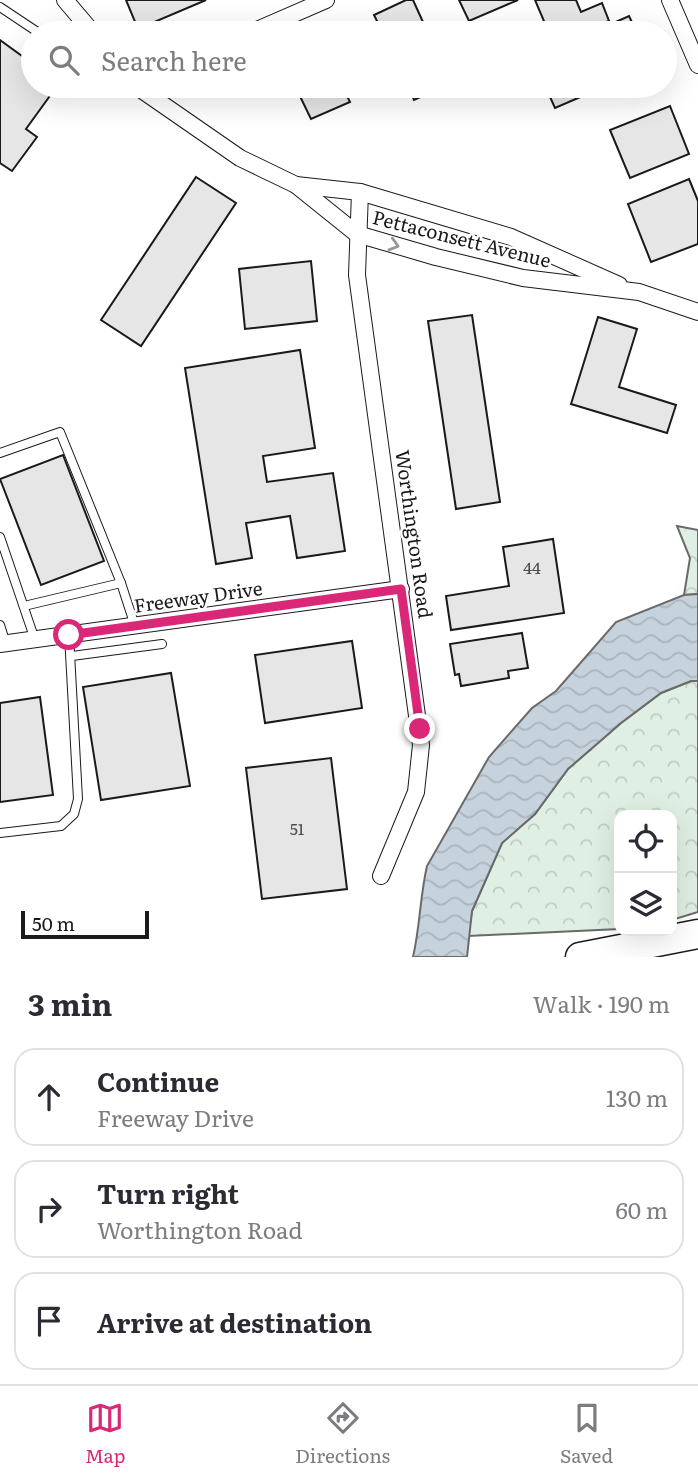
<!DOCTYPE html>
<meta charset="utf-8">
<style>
body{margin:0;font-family:Literata,serif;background:#f7f7f7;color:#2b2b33}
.controls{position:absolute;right:21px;bottom:21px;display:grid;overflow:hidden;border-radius:14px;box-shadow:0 7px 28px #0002}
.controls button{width:63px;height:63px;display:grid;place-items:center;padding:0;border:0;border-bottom:2px solid #e1e1e2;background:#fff;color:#2b2b33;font:35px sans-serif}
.scale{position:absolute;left:21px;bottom:18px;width:128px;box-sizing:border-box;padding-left:7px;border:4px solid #1a1a1a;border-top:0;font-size:19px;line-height:24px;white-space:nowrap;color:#1a1a1a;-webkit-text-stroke:5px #fff;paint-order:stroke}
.stop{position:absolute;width:21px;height:21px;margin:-16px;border:5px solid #db2777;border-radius:50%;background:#fff}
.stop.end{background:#db2777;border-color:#fff;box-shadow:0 2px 7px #0008}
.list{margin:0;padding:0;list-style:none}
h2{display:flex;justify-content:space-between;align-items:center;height:91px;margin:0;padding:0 28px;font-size:30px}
h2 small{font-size:23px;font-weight:400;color:#7c7c81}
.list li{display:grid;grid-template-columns:46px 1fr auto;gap:21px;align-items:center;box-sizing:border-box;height:98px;margin:0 14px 14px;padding:0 14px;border:2px solid #e1e1e2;border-radius:21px}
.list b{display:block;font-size:26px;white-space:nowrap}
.list p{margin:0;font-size:23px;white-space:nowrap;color:#7c7c81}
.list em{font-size:23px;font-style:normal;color:#7c7c81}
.icon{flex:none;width:38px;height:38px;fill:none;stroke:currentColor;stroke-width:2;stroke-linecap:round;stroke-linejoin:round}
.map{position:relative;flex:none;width:698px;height:957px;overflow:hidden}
.search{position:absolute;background:#fff;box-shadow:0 7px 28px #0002;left:21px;right:21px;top:21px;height:77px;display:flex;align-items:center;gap:18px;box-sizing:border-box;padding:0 24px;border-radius:38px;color:#7c7c81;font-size:26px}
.sheet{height:427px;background:#fff}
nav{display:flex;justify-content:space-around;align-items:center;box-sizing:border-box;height:98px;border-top:2px solid #e1e1e2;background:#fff;font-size:19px;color:#7c7c81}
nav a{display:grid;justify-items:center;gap:4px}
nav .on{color:#db2777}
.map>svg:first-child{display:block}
.forest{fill:url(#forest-crowns);stroke:#6a6a6a;stroke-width:2}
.water{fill:url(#water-waves);stroke:#6a6a6a;stroke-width:2}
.building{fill:#e6e6e6;stroke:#1a1a1a;stroke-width:2}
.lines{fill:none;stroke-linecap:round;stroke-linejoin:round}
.lane-casing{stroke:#1a1a1a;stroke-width:10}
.street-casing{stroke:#1a1a1a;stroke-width:18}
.highway-casing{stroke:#1a1a1a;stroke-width:31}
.lane{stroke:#fff;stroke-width:8}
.street{stroke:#fff;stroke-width:16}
.highway{stroke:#fff;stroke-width:28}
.oneway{stroke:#989898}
.route{stroke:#db2777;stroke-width:9}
.labels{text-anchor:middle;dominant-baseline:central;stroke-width:5;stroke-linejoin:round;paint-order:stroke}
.number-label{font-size:16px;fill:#4d4d4d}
.street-label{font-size:19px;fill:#1a1a1a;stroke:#fff}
</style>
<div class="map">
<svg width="698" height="957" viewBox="0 0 698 957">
<defs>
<pattern id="forest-crowns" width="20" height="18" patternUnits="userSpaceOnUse" patternTransform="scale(1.75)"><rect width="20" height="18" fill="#e0efe3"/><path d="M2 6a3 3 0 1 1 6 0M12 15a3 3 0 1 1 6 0" fill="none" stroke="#c0ccc2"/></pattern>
<pattern id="water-waves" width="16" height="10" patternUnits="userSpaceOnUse" patternTransform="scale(1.75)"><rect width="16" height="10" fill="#c6d2dc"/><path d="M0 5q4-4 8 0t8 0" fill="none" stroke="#aab4bc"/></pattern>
</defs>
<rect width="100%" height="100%" fill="#fff"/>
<g class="forest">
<polygon points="677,526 698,530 698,594 684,595 690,558"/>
<polygon points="691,681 698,681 698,912 672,920 672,815 619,815 619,929 468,936 472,911 502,843 535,814 568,769 621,723 661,693"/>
</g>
<path class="water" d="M 698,594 L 698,681 L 691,681 L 661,693 L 621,723 L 568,769 L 535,814 L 502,843 L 472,911 L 467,957 L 413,957 C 420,927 420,896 427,866 L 489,757 L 532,708 L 556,691 L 616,622 L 684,595 Z"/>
<g class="building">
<polygon points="126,0 206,0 138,29"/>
<polygon points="406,0 413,0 428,33 383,33 374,15"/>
<polygon points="459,0 518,0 469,21"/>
<polygon points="535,0 576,0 581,12 602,3 609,21 578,33 549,33"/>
<polygon points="629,16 637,33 591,33"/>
<polygon points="0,40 33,64 33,86 57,86 26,129 37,137 12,171 0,163"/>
<polygon points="295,86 342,86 350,102 311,119"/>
<polygon points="408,86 445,86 414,100"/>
<polygon points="545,86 606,86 555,108"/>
<polygon points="670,106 689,154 630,178 610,130"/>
<polygon points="196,177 236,203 141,346 101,320"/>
<polygon points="689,179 698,201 698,244 651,262 628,204"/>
<polygon points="311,261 317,321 245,329 239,269"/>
<polygon points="472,315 500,502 456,509 428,321"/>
<polygon points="598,317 637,329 619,387 676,405 667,433 571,404"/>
<polygon points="300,350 315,448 263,456 267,482 333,473 345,551 297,558 290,516 246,523 252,558 216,564 185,368"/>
<polygon points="63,455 104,561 41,585 0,479"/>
<polygon points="553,539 564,613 451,630 446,596 509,586 503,547"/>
<polygon points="522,633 528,668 508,671 509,678 461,686 459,674 455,675 450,644"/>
<polygon points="352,641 362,708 265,723 255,655"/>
<polygon points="171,673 190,786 101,800 83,687"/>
<polygon points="40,697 53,795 0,802 0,703"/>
<polygon points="331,758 347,889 262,899 246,768"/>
</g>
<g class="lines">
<g class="lane-casing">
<g id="lane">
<polyline points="0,7 39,33"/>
<polyline points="0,453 60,432 121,583 135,626"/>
<polyline points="0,537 35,640"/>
<polyline points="24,606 121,583"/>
<polyline points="0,625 6,644"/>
<polyline points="72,656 162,644"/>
<polyline points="0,833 61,826 74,814 78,799 69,635"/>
</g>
</g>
<g class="street-casing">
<g id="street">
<polyline points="65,0 93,33"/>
<polyline points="670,0 698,65"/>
<polyline points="250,33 326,0"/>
<polyline points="136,86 240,158 296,185 357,234 436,257 523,278 639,292 698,312"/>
<polyline points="296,185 360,192 511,237 619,285"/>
<polyline points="360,192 357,275 421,745 416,792 381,876"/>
<polyline points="0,644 401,589"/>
</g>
</g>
<g class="highway-casing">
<polyline id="highway" points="580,957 698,934"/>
</g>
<use href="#lane" class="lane"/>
<use href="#street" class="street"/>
<use href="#highway" class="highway"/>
</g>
<defs><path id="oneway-chevron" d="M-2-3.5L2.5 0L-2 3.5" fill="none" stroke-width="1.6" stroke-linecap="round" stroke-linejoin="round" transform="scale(1.75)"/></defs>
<use class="oneway" href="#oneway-chevron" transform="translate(394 245) rotate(16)"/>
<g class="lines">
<polyline class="route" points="69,635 401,589 420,729"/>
</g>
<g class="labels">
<g class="number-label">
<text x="532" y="567">44</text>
<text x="297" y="828">51</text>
</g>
<g class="street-label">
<text transform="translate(462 238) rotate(14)">Pettaconsett Avenue</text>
<text transform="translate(415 534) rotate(82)">Worthington Road</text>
<text transform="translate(198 596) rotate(-8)">Freeway Drive</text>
</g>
</g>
</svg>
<div class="controls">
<button><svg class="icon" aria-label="locate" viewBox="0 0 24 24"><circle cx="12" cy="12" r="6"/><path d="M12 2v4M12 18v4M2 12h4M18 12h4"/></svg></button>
<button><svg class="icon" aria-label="layers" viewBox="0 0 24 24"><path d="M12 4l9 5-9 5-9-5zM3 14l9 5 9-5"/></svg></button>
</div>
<div class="scale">50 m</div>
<div class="stop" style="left:69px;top:635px"></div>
<div class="stop end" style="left:420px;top:729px"></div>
<div class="search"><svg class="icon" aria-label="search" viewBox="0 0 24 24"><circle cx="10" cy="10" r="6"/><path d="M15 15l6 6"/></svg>Search here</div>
</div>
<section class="sheet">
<h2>3 min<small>Walk · 190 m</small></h2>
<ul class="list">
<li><svg class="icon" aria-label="ahead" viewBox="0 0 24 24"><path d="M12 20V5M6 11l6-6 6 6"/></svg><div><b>Continue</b><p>Freeway Drive</p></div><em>130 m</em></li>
<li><svg class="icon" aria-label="right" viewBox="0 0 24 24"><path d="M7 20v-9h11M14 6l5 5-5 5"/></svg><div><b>Turn right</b><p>Worthington Road</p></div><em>60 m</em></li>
<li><svg class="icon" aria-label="arrive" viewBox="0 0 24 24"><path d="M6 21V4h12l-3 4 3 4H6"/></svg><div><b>Arrive at destination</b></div></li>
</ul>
</section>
<nav>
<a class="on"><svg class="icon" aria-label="map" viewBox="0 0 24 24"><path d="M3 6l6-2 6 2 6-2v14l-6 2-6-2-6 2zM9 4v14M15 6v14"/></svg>Map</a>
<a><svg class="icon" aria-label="directions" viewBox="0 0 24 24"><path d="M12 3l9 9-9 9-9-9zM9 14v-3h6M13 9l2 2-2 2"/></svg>Directions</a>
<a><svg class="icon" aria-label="saved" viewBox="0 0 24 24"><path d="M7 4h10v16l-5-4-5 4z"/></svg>Saved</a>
</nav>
